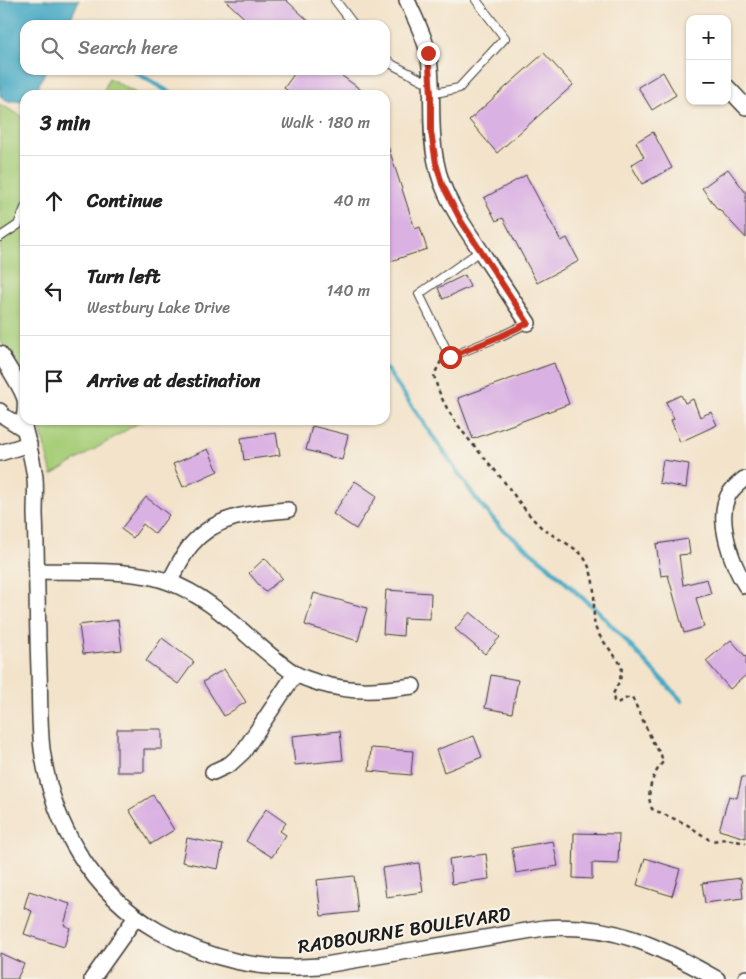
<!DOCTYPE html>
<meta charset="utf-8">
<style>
body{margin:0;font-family:Sriracha,sans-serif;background:#f6f6f6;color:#222}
.controls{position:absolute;right:15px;top:15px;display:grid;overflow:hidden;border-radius:10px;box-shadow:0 1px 4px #0004}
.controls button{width:45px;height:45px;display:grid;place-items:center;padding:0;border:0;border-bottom:1px solid #e0e0e0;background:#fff;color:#222;font:25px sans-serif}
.stop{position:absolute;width:15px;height:15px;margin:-11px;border:4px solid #c8321e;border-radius:50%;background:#fff}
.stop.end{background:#c8321e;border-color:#fff;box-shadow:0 1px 5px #0008}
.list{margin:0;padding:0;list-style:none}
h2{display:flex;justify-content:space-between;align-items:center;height:65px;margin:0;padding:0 20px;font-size:21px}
h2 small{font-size:16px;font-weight:400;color:#767676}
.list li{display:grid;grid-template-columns:32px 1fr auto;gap:15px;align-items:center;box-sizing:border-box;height:90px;padding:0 20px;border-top:1px solid #e0e0e0}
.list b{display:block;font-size:19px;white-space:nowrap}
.list p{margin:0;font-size:16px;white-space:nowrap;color:#767676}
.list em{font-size:16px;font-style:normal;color:#767676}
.icon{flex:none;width:28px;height:28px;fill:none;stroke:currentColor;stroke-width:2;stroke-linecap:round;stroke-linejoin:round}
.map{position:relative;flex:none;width:746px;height:979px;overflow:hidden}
.search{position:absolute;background:#fff;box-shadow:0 1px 4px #0004;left:20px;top:20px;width:370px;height:55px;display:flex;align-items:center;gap:12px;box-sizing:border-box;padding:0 18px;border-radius:15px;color:#767676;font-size:19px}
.panel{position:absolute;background:#fff;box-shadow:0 1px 4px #0004;left:20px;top:90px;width:370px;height:335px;border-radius:15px}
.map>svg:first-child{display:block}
.green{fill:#a7ce79;stroke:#62754a}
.water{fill:#44a9c4;stroke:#306270}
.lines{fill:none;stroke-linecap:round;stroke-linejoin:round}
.stream{stroke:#44a9c4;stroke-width:4.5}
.building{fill:#dab1e3}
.lane-casing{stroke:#3c3a36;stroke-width:10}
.street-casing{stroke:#3c3a36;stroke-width:18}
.path{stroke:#3c3a36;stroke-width:2.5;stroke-dasharray:4 4;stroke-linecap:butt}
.lane{stroke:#fff;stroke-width:8}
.street{stroke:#fff;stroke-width:15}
.route{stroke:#c8321e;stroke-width:6}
.labels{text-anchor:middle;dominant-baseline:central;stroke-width:4;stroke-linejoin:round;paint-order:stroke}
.street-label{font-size:19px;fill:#1c1c1c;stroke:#f7f3e8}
</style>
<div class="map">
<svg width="746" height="979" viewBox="0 0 746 979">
<rect width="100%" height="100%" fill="#f7f3e8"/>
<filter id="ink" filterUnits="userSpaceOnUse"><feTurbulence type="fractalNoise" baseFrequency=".02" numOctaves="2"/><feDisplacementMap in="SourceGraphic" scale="10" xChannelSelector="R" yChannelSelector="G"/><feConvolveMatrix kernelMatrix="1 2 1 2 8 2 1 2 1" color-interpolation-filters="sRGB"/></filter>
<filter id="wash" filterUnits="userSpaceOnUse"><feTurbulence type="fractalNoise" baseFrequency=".0096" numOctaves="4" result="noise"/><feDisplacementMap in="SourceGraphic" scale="20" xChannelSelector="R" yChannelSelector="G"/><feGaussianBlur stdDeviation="1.12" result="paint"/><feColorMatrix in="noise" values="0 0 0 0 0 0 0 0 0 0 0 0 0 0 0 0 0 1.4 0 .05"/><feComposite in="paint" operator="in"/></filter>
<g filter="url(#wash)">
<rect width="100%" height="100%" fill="#f3e3ca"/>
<g class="green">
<polygon points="109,78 139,95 102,95"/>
<polygon points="0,104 25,118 25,386 16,365 0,340"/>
<polygon points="38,420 143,420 52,475"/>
</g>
<polygon class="water" points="0,0 79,0 68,25 25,25 25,70 46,70 36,91 33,95 25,95 25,101 8,101 0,96"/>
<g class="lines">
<g class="stream">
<polyline points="132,70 174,95"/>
<polyline points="385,367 477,500 501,528 546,564 579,595 596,609 682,701"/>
</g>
</g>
<g id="blocks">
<g class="building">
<polygon points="225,0 286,0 313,25 252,25"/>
<polygon points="544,53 573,85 497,153 469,120"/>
<polygon points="297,70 334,70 368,95 294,95 284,88"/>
<polygon points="663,72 676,95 652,110 638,87"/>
<polygon points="653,132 672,168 642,184 631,165 644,157 636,142"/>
<polygon points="387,143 415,229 420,227 427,249 385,263 385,144"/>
<polygon points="728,169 746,193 746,238 719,209 718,210 702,188"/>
<polygon points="526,175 561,241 567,238 579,261 537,283 503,218 496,221 484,198"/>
<polygon points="465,275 470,287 443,299 438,288"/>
<polygon points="554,363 569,404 473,439 458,398"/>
<polygon points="681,395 685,403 693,399 700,417 711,412 717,425 680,442 671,420 674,419 666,402"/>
<polygon points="312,426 348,435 342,460 306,450"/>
<polygon points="276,433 280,455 244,460 241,438"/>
<polygon points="208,449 218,471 183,487 173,464"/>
<polygon points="663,460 689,464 686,488 659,483"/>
<polygon points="355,481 377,496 356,529 333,514"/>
<polygon points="146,497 169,515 155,534 143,524 133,538 121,529"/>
<polygon points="688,539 690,554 679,555 683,585 707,579 711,594 696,598 704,627 684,633 668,575 661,576 656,544"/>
<polygon points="265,558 282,578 265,592 249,573"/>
<polygon points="386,590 431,593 430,619 404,618 403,636 383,634"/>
<polygon points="314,593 367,608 358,641 305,625"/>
<polygon points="470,612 500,637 485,654 455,629"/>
<polygon points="118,620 122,650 83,654 79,625"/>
<polygon points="162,638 194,662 178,684 146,661"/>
<polygon points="731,640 746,657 746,675 730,689 706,661"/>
<polygon points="224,669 246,702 224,716 203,682"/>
<polygon points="491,675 518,680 512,713 485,708"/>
<polygon points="117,729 162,729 162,749 144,749 144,772 117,772"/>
<polygon points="340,731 343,760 295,765 292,736"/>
<polygon points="474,736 482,757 444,772 436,750"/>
<polygon points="371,748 413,751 411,775 369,771"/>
<polygon points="742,777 746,777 746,838 719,830 729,796 737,798"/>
<polygon points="153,795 174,830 151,844 129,810"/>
<polygon points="266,809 286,823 280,831 286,835 272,857 246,841"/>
<polygon points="574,833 619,834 618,864 592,863 592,879 573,878"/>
<polygon points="187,838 223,845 218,869 182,862"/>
<polygon points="553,841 558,866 516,873 512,848"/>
<polygon points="486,854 489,879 452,884 449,859"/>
<polygon points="645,858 680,869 672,896 637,885"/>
<polygon points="419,863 423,892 386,897 382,868"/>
<polygon points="354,876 358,912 321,916 317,880"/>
<polygon points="741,878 743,898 705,903 702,883"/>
<polygon points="29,891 70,904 64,925 70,928 64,947 24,934 32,911 24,908"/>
<polygon points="0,953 24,964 17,979 0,979"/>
</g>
</g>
</g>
<g filter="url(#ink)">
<use href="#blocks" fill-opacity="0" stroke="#3c3a36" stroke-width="1"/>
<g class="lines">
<g class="lane-casing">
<g id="lane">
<polyline points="335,0 354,25"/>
<polyline points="385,58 393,65 430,84"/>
<polyline points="431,94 459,88 505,38 476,0"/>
<polyline points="0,237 18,225 25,208"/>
<polyline points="480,251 419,294 450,357 501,336 528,323"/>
</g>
</g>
<g class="street-casing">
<g id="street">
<path d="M 407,0 C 414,17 424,34 428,53 C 435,89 428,126 436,162 C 442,195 462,223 480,250 C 496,274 512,299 528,323"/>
<polyline points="727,87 746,107"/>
<path d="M 0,354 C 7,366 21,386 25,399 C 27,410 22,421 25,431 C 29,447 33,462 35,478 C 36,490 35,502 35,514 C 37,566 37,618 39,670 C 40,696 39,723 42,749 C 52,824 92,893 158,931 C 211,960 259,971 319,966 L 544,928 C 613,923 658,946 717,979"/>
<polyline points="0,411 2,415 24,429"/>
<polyline points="0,453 29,444"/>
<path d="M 744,479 C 738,484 732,488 728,496 C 716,520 732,565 746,586"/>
<path d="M 37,571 C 77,572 133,568 169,582 C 199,593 224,614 247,635 C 262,648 277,662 294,673 C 302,678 311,680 319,683 C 353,693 378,691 413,686"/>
<path d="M 169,582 C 176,570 182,556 191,545 C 216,515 252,513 288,510"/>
<polyline points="213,772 230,764 243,752 295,674"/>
<polyline points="92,979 136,917"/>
<polyline points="746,979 746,978"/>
</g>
</g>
<path class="path" d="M 441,361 L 434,375 C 442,413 473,444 498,474 C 512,491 524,511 541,527 C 552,536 574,546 582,555 C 592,567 595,588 594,603 C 594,612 593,621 596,629 C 601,641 616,655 622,667 L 620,680 L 613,694 L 614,701 L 617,703 L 627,698 L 632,697 L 653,742 L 661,755 L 663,762 C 653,774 645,793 652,809 L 686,824 L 711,841 L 726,839 L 746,843"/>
<use href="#lane" class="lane"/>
<use href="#street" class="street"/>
</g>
</g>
<g class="lines" filter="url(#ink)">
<polyline class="route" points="428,53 431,94 431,132 436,163 442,184 461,221 528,323 501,336 450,357"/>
</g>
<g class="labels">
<g class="street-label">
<text transform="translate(404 930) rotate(-9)">RADBOURNE BOULEVARD</text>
</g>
</g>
</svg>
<div class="controls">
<button>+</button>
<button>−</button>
</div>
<div class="stop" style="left:450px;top:357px"></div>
<div class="stop end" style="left:428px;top:53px"></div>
<div class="search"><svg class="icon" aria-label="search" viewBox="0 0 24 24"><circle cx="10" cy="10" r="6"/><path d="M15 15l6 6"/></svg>Search here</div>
<section class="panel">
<h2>3 min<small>Walk · 180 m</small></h2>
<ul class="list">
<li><svg class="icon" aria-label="ahead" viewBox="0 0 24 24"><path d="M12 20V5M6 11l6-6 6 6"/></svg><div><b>Continue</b></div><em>40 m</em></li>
<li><svg class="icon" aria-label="left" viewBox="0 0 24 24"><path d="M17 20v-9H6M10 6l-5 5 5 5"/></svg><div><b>Turn left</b><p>Westbury Lake Drive</p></div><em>140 m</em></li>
<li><svg class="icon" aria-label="arrive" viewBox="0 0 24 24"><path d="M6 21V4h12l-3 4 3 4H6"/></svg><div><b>Arrive at destination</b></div></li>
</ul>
</section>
</div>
